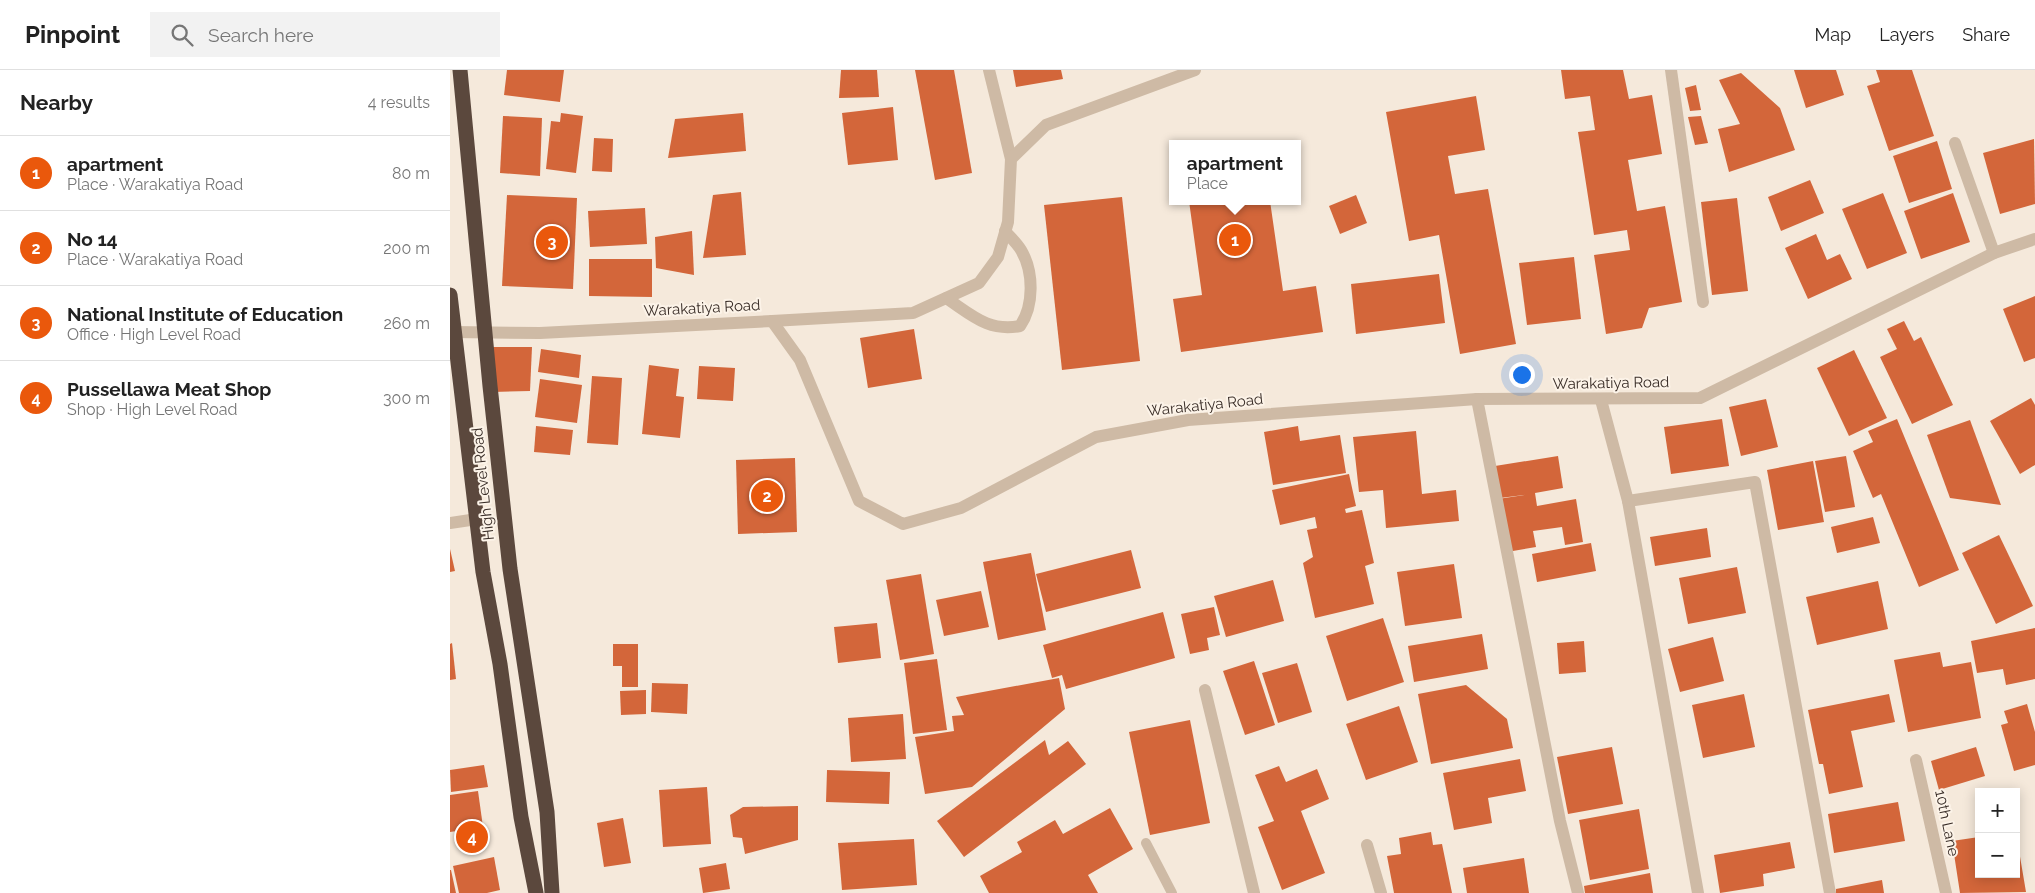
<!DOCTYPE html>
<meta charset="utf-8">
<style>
body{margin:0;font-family:Raleway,sans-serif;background:#f2f2f2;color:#222}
.controls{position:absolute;right:15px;bottom:15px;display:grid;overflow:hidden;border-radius:0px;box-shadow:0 2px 12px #0003}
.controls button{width:45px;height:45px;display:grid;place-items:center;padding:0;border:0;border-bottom:1px solid #e0e0e0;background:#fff;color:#222;font:25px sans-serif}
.you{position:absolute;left:1071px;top:304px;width:18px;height:18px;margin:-12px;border:4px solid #fff;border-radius:50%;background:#1a73e8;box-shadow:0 0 0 8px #1a73e833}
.badge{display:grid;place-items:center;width:32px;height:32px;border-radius:50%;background:#ea580c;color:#fff;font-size:16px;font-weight:700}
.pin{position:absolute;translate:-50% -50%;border:2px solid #fff;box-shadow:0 1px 5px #0006}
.popup{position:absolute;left:719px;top:70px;width:132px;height:65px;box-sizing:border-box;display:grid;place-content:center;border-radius:0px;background:#fff;filter:drop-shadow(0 1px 4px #0005);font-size:16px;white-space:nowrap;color:#767676}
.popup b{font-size:19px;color:#222}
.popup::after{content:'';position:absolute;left:50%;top:100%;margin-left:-10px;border:10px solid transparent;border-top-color:#fff}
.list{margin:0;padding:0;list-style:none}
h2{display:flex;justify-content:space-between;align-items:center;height:65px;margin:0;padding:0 20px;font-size:21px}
h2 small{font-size:16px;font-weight:400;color:#767676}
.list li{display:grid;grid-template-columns:32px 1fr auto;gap:15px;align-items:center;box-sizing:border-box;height:75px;padding:0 20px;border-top:1px solid #e0e0e0}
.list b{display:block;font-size:19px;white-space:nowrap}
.list p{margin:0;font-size:16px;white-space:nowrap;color:#767676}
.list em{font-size:16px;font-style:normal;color:#767676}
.icon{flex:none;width:28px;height:28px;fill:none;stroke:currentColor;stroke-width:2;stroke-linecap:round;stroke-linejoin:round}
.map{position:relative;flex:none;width:1585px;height:823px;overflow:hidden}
header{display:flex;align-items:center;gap:30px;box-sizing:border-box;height:70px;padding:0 25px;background:#fff;border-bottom:1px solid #e0e0e0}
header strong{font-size:24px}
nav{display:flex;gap:28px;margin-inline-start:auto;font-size:18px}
.search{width:350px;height:45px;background:#f2f2f2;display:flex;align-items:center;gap:12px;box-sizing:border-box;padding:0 18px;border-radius:0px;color:#767676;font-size:19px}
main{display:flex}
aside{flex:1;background:#fff}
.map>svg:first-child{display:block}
.building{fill:#d3663a}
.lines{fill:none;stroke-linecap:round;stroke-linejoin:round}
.lane{stroke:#cebaa5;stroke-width:10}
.street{stroke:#cebaa5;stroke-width:12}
.highway{stroke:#5b483d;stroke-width:15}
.labels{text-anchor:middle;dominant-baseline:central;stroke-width:4;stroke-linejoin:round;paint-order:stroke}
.street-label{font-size:15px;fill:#392d27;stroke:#fcf3e8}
</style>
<header>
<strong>Pinpoint</strong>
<div class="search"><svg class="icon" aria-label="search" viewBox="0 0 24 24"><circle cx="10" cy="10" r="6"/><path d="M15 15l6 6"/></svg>Search here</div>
<nav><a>Map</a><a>Layers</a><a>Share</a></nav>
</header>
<main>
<aside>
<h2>Nearby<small>4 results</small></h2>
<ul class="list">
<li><span class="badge">1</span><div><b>apartment</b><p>Place · Warakatiya Road</p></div><em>80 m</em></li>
<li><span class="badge">2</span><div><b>No 14</b><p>Place · Warakatiya Road</p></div><em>200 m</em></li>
<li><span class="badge">3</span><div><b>National Institute of Education</b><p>Office · High Level Road</p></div><em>260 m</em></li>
<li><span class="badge">4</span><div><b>Pussellawa Meat Shop</b><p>Shop · High Level Road</p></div><em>300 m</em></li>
</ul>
</aside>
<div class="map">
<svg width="1585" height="823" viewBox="0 0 1585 823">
<rect width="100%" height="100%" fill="#f5e9db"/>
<g class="building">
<polygon points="57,0 114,0 110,32 54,25"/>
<polygon points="391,0 427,0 429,27 389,28"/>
<polygon points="465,0 504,0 522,103 485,110"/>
<polygon points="563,0 611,0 613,9 566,17"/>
<polygon points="1111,0 1173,0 1179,29 1202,25 1212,84 1178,90 1187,141 1215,136 1232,232 1199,238 1192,258 1156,264 1144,185 1180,180 1177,160 1144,165 1128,62 1145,60 1140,26 1115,29"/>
<polygon points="1344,0 1386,0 1394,25 1356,38"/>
<polygon points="1426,0 1462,0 1484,66 1439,81 1417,16 1430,12"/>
<polygon points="1291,3 1330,38 1345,80 1279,102 1268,59 1290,54 1269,10"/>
<polygon points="1246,15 1251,40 1240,41 1235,18"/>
<polygon points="1026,26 1035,80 998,86 1005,124 1038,119 1066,274 1010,284 989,165 959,171 936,42"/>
<polygon points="443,37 448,90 398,95 392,43"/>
<polygon points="111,43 133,46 126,103 96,99 101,51 110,52"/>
<polygon points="293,43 296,81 218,88 225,49"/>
<polygon points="53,46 92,48 90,106 50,103"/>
<polygon points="1251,46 1258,73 1245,75 1238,47"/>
<polygon points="144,68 163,69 162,102 142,101"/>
<polygon points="1584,69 1585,134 1550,144 1533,83"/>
<polygon points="1487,71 1502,119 1459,133 1443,86"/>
<polygon points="1360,110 1374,143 1331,161 1318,127"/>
<polygon points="291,122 296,185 253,188 263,125"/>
<polygon points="1433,123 1457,183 1417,199 1392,139"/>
<polygon points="1503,123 1520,172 1471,189 1454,141"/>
<polygon points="57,125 127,128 123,219 52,216"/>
<polygon points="906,125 917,153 890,164 879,136"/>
<polygon points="672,127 690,291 612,300 594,135"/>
<polygon points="1287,128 1298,221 1262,225 1251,132"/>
<polygon points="739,131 820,131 833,221 866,216 873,262 731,282 723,229 752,225"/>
<polygon points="195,138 197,174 140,177 138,141"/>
<polygon points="242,161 244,205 206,198 205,167"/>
<polygon points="1366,164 1377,190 1390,184 1402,209 1358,229 1335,178"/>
<polygon points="1124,187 1131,249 1077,255 1069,193"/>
<polygon points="139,189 202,189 202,227 139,226"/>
<polygon points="989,204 995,253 906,264 901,214"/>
<polygon points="1585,226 1585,288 1574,292 1553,239"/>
<polygon points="1454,251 1464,271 1471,267 1503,335 1462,354 1430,287 1447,279 1437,259"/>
<polygon points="464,259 472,309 418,318 410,268"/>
<polygon points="38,277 82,277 80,321 42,322"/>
<polygon points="91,279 131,285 129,308 88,302"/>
<polygon points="1404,280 1437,348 1399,366 1367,298"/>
<polygon points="199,295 229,299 226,326 234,327 230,368 192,364"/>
<polygon points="249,296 285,298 283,331 247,329"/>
<polygon points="142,306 172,308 168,375 137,373"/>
<polygon points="90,309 132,315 127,353 85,347"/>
<polygon points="1581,328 1585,335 1585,395 1570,404 1540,351"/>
<polygon points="1316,329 1328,377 1291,386 1279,337"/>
<polygon points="1272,349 1279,396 1221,404 1214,357"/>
<polygon points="1447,349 1509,500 1469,517 1431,424 1423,428 1403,381 1423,372 1418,361"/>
<polygon points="1520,350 1551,435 1500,428 1477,365"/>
<polygon points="86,356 123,360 120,385 84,382"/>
<polygon points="848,356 850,371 890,365 896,403 823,415 814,362"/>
<polygon points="966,361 972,424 1006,420 1009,451 936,458 933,420 909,422 903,367"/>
<polygon points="1108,386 1113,418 1085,423 1087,436 1126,429 1133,472 1115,475 1112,457 1083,461 1086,477 1057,482 1048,429 1081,424 1050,428 1045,396"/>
<polygon points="1396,386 1405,437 1375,442 1365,391"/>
<polygon points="345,388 347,462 288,464 286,390"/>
<polygon points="1363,391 1374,452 1328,460 1317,400"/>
<polygon points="899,404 906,436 895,439 896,443 912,440 924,493 915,496 924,534 865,548 853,493 863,487 857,460 867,458 865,447 830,455 822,420"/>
<polygon points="1423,447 1430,473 1387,483 1381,457"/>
<polygon points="1257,458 1261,487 1205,496 1200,467"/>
<polygon points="1549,465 1583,536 1546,554 1512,483"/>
<polygon points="1141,473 1146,501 1087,512 1082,484"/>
<polygon points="0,479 5,501 0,502"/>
<polygon points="681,480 691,518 596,542 586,504"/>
<polygon points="581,483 596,560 548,570 533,492"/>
<polygon points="1004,494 1012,548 955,556 947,502"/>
<polygon points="1287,497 1296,543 1238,554 1229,508"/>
<polygon points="471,504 484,584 450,590 436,510"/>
<polygon points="823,510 834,551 776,567 764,526"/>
<polygon points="1428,511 1438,559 1367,575 1356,527"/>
<polygon points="531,521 539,557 494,566 486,530"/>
<polygon points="764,537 770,565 757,568 759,580 740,584 731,544"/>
<polygon points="713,542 725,588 616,619 612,605 602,608 593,575"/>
<polygon points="933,548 954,612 897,631 876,566"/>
<polygon points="427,553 431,588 388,593 384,557"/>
<polygon points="1585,558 1585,609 1556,615 1553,599 1527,603 1521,571"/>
<polygon points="1032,564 1038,599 964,612 958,576"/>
<polygon points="1263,567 1274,611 1230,622 1218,579"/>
<polygon points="1134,571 1136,602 1109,604 1107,573"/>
<polygon points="2,573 6,609 0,610 0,574"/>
<polygon points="163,574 188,574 188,617 172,617 172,596 163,596"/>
<polygon points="1490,582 1493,597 1521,592 1531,648 1458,662 1444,590"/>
<polygon points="487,589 497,660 463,664 454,593"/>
<polygon points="804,591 825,655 795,665 773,601"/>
<polygon points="847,593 862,642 828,653 812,603"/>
<polygon points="609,608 615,639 522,717 475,724 465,667 504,661 502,646 514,645 506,627"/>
<polygon points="202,613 238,614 237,644 201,642"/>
<polygon points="1016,615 1057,649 1063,678 981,694 968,624"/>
<polygon points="196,620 196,644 171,645 170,621"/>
<polygon points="1294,624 1305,677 1253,688 1242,635"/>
<polygon points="1439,624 1445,652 1401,661 1413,717 1379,724 1373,694 1369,694 1358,640"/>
<polygon points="1577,634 1585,662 1585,695 1564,701 1551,655 1558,653 1554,641"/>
<polygon points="949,636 968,692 916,710 896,654"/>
<polygon points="453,644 456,689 401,692 398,648"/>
<polygon points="740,650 760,753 700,765 679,662"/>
<polygon points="595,670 599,685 618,671 636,694 514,787 487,751"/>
<polygon points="1162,677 1173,734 1118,744 1107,687"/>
<polygon points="1526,677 1535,706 1489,720 1481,691"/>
<polygon points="1070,689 1076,721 1038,728 1042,753 1004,760 993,703"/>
<polygon points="34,695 38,717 1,722 0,700"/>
<polygon points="829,696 836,712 867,699 879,729 851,741 875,803 832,820 808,757 824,751 805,705"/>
<polygon points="377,700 440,702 439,734 376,732"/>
<polygon points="257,717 261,774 213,777 209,720"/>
<polygon points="28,721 33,757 0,762 0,725"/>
<polygon points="1448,732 1455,771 1384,783 1378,744"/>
<polygon points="348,736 348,770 295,784 292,768 283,767 280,745 293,737"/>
<polygon points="660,738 683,779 638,805 648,823 539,823 530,806 572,782 567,772 605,750 613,764"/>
<polygon points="1189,739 1199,799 1140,810 1129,750"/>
<polygon points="173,748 181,793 154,797 147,753"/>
<polygon points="981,762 983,775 992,774 1002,823 944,823 937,786 951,784 949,768"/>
<polygon points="1566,763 1576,822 1510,823 1502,771 1529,767 1529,804 1566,804"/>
<polygon points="464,769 467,815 392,820 388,773"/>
<polygon points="1340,772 1345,798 1313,804 1314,816 1270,823 1264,785"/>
<polygon points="44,787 50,820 37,823 9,823 3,796"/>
<polygon points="1074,788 1079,823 1017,823 1013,798"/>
<polygon points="276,793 280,819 253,823 249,798"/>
<polygon points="0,800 1,800 6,823 0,823"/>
<polygon points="1200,803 1203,823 1135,823 1134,816"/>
<polygon points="1432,810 1434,823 1386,823 1386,819"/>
</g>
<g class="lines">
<polyline class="lane" points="696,773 722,823"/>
<g class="street">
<polyline points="539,0 561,89"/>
<polyline points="1221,0 1253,232"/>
<polyline points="1505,73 1544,183"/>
<path d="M 496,228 C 522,245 538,262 570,256 C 584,236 584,202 571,180 C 567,173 560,167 555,161"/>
<polyline points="322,251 463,243 529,213 548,187 558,152 561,89 596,55 745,0"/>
<polyline points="3,262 90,263 322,251 350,290 409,431 453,454 511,438 646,367 738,350 1027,329 1250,328 1544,183 1585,169"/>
<polyline points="1027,329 1110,751 1128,823"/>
<polyline points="1151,330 1178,431 1248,823"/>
<polyline points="1178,431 1305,412 1380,823"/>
<polyline points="0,453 27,449"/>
<polyline points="755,620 804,823"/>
<polyline points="1466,690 1496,823"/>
<polyline points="917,775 931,823"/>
</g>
<g class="highway">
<polyline points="10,0 40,316 60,499 97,742 102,823"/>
<polyline points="0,225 33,502 50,594 71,747 86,823"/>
</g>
</g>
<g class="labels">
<g class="street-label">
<text transform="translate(252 238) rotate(-3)">Warakatiya Road</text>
<text transform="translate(1161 313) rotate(-1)">Warakatiya Road</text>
<text transform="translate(755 335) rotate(-6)">Warakatiya Road</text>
<text transform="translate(33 414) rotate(-96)">High Level Road</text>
<text transform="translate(1497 753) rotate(78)">10th Lane</text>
</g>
</g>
</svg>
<div class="controls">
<button>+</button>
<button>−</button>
</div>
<div class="you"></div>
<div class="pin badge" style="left:785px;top:170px">1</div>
<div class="popup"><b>apartment</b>Place</div>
<div class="pin badge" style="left:317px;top:426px">2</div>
<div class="pin badge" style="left:102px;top:172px">3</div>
<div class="pin badge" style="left:22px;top:767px">4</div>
</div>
</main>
